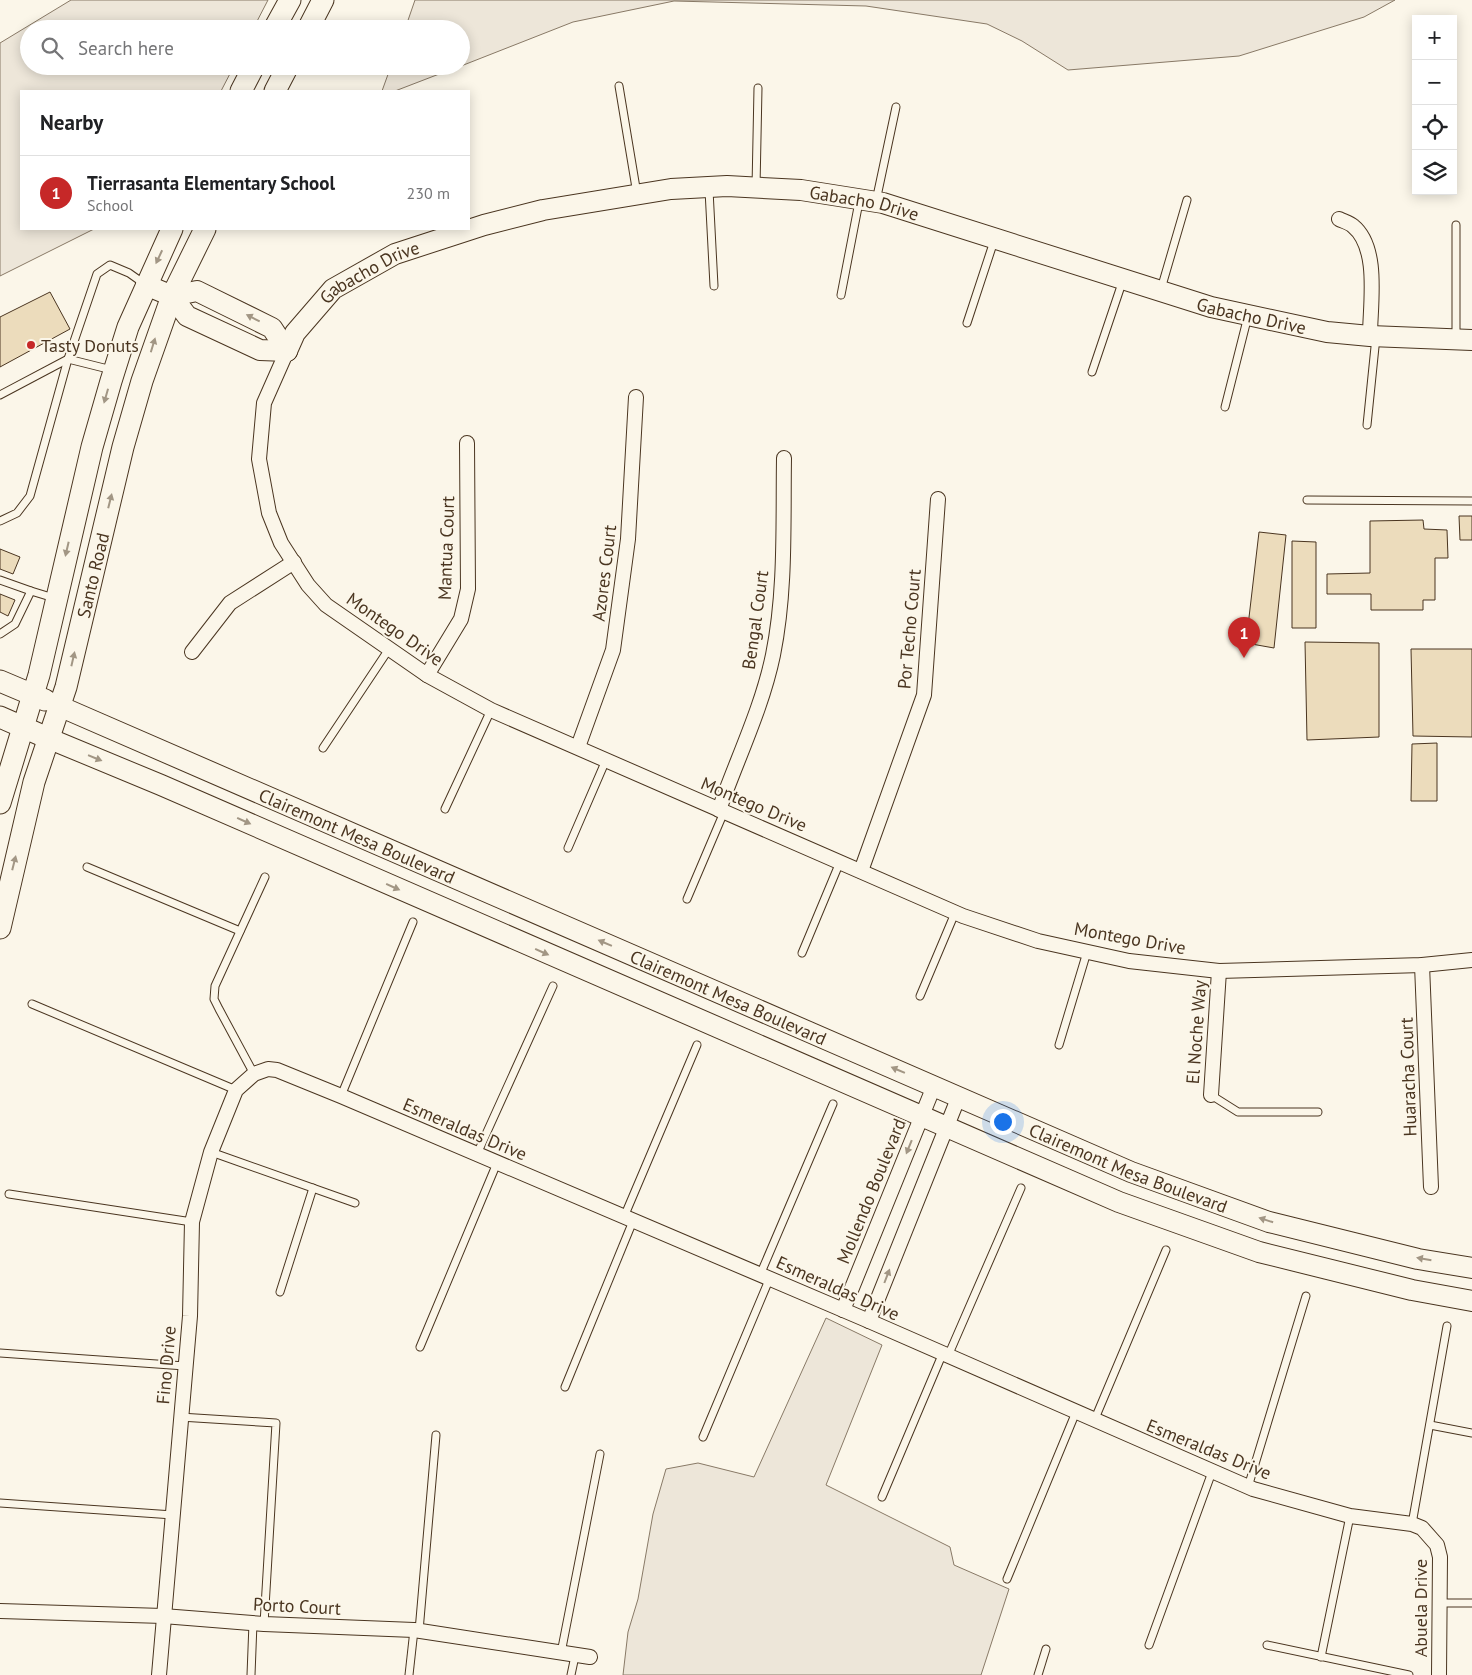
<!DOCTYPE html>
<meta charset="utf-8">
<style>
body{margin:0;font-family:"PT Sans",sans-serif;background:#f6f6f6;color:#202124}
.controls{position:absolute;right:15px;top:15px;display:grid;overflow:hidden;border-radius:0px;box-shadow:0 2px 12px #0003}
.controls button{width:45px;height:45px;display:grid;place-items:center;padding:0;border:0;border-bottom:1px solid #e0e0e0;background:#fff;color:#202124;font:25px sans-serif}
.you{position:absolute;left:1002px;top:1121px;width:18px;height:18px;margin:-12px;border:4px solid #fff;border-radius:50%;background:#1a73e8;box-shadow:0 0 0 8px #1a73e833}
.badge{display:grid;place-items:center;width:32px;height:32px;border-radius:50%;background:#c62828;color:#fff;font-size:16px;font-weight:700}
.pin{position:absolute;translate:-50% -41px;filter:drop-shadow(0 1px 2px #0008)}
.pin::after{content:'';position:absolute;top:26px;width:18px;height:15px;background:inherit;clip-path:polygon(0 0,100% 0,50% 100%)}
.list{margin:0;padding:0;list-style:none}
h2{display:flex;justify-content:space-between;align-items:center;height:65px;margin:0;padding:0 20px;font-size:21px}
h2 small{font-size:16px;font-weight:400;color:#757577}
.list li{display:grid;grid-template-columns:32px 1fr auto;gap:15px;align-items:center;box-sizing:border-box;height:75px;padding:0 20px;border-top:1px solid #e0e0e0}
.list b{display:block;font-size:19px;white-space:nowrap}
.list p{margin:0;font-size:16px;white-space:nowrap;color:#757577}
.list em{font-size:16px;font-style:normal;color:#757577}
.icon{flex:none;width:28px;height:28px;fill:none;stroke:currentColor;stroke-width:2;stroke-linecap:round;stroke-linejoin:round}
.map{position:relative;flex:none;width:1472px;height:1675px;overflow:hidden}
.search{position:absolute;background:#fff;box-shadow:0 2px 12px #0003;left:20px;top:20px;width:450px;height:55px;display:flex;align-items:center;gap:12px;box-sizing:border-box;padding:0 18px;border-radius:28px;color:#757577;font-size:19px}
.panel{position:absolute;background:#fff;box-shadow:0 2px 12px #0003;left:20px;top:90px;width:450px;height:140px;border-radius:0px}
.map>svg:first-child{display:block}
.green{fill:#ede6d9;stroke:#887966}
.building{fill:#ecdcbc;stroke:#4a3520}
.lines{fill:none;stroke-linecap:round;stroke-linejoin:round}
.lane-casing{stroke:#4a3520;stroke-width:9}
.street-casing{stroke:#4a3520;stroke-width:16}
.secondary-casing{stroke:#4a3520;stroke-width:22}
.primary-casing{stroke:#4a3520;stroke-width:23}
.lane{stroke:#fbf6e9;stroke-width:7}
.street{stroke:#fbf6e9;stroke-width:14}
.secondary{stroke:#fbf6e9;stroke-width:20}
.primary{stroke:#fbf6e9;stroke-width:21}
.oneway{fill:#a29684}
.poi-dot{fill:#c62828;stroke:#fbf6e9;stroke-width:2}
.labels{text-anchor:middle;dominant-baseline:central;stroke-width:4;stroke-linejoin:round;paint-order:stroke}
.street-label{font-size:18px;fill:#4a3520;stroke:#fbf6e9}
.poi-label{font-size:18px;fill:#4a3520;stroke:#fbf6e9;text-anchor:start}
</style>
<div class="map">
<svg width="1472" height="1675" viewBox="0 0 1472 1675">
<rect width="100%" height="100%" fill="#fbf6e9"/>
<g class="green">
<polygon points="71,0 268,0 253,29 29,29 29,66 234,66 221,91 21,91 21,229 94,229 0,276 0,43"/>
<polygon points="415,0 1395,0 1364,17 1239,56 1068,70 1022,41 987,24 866,6 674,1 573,22 461,66 461,29 405,29"/>
<polygon points="391,66 460,66 395,91 382,91"/>
<polygon points="826,1318 882,1345 826,1485 950,1547 954,1565 1009,1589 981,1675 623,1675 628,1632 638,1599 653,1514 666,1469 698,1463 754,1477"/>
</g>
<g class="building">
<polygon points="50,292 70,329 0,367 0,317"/>
<polygon points="1459,516 1472,516 1472,540 1460,540"/>
<polygon points="1423,520 1424,529 1447,530 1448,558 1435,558 1435,600 1423,600 1423,610 1371,610 1371,594 1327,594 1327,574 1370,573 1370,521"/>
<polygon points="1259,532 1286,535 1274,648 1246,643"/>
<polygon points="1292,541 1316,542 1316,628 1292,628"/>
<polygon points="0,549 20,557 13,574 0,569"/>
<polygon points="0,594 15,600 8,616 0,612"/>
<polygon points="1305,642 1379,643 1379,737 1307,740"/>
<polygon points="1411,649 1472,649 1472,737 1413,736"/>
<polygon points="1437,743 1437,801 1411,801 1412,744"/>
</g>
<g class="lines">
<g class="lane-casing">
<g id="lane">
<polyline points="619,86 637,194"/>
<polyline points="756,187 758,88"/>
<polyline points="709,190 714,286"/>
<polyline points="876,201 896,107"/>
<polyline points="1161,289 1187,200"/>
<polyline points="841,295 859,202"/>
<polyline points="967,323 994,241"/>
<polyline points="1456,337 1456,225"/>
<polyline points="1092,372 1123,280"/>
<polyline points="0,395 68,359 112,370"/>
<polyline points="1225,407 1248,316"/>
<polyline points="1367,425 1376,337"/>
<polyline points="1307,500 1472,501"/>
<polyline points="0,521 17,513 30,496 68,359 97,274 110,265 129,273 146,285"/>
<polyline points="0,580 31,591 15,624 0,634"/>
<polyline points="31,591 54,598"/>
<polyline points="323,748 389,649"/>
<polyline points="445,809 491,710"/>
<polyline points="568,848 606,760"/>
<polyline points="87,867 240,931"/>
<polyline points="687,899 724,812"/>
<polyline points="802,953 840,862"/>
<polyline points="920,996 955,913"/>
<polyline points="32,1004 236,1090"/>
<polyline points="1059,1045 1087,952"/>
<polyline points="254,1074 219,1009 214,999 215,986 265,877"/>
<polyline points="1211,1095 1238,1112 1318,1112"/>
<polyline points="341,1096 413,922"/>
<polyline points="211,1152 355,1203"/>
<polyline points="477,1154 553,986"/>
<polyline points="9,1194 192,1222"/>
<polyline points="624,1217 697,1045"/>
<polyline points="760,1275 833,1104"/>
<polyline points="280,1292 313,1188"/>
<polyline points="420,1347 497,1163"/>
<polyline points="0,1353 185,1366"/>
<polyline points="948,1356 1021,1188"/>
<polyline points="565,1387 633,1221"/>
<polyline points="180,1417 276,1423 264,1624"/>
<polyline points="1094,1421 1166,1250"/>
<polyline points="1430,1425 1472,1433"/>
<polyline points="703,1437 769,1280"/>
<polyline points="1248,1487 1306,1296"/>
<polyline points="882,1497 942,1355"/>
<polyline points="0,1503 173,1515"/>
<polyline points="1412,1524 1447,1326"/>
<polyline points="1007,1579 1076,1412"/>
<polyline points="1440,1603 1472,1603"/>
<polyline points="419,1631 436,1435"/>
<polyline points="1149,1645 1212,1472"/>
<polyline points="1267,1645 1409,1675"/>
<polyline points="561,1653 600,1454"/>
<polyline points="1321,1657 1350,1516"/>
<polyline points="251,1675 253,1623"/>
<polyline points="409,1675 414,1630"/>
<polyline points="571,1675 575,1656"/>
<polyline points="1038,1675 1046,1649"/>
</g>
</g>
<g class="street-casing">
<g id="street">
<path d="M 1339,219 C 1343,221 1350,223 1353,226 C 1380,248 1370,305 1370,336"/>
<polyline points="287,351 264,403 259,459 269,513 281,543 308,585 326,605 427,675 491,710 963,916 1038,941 1129,961 1219,971 1422,965 1472,960"/>
<polyline points="192,652 230,603 294,562"/>
<polyline points="427,675 461,619 468,589 467,443"/>
<polyline points="578,747 613,650 628,539 636,397"/>
<path d="M 719,810 C 737,759 762,708 773,655 C 786,591 783,523 784,458"/>
<polyline points="861,871 924,695 938,499"/>
<polyline points="1422,965 1431,1187"/>
<polyline points="1211,1095 1219,971"/>
<polyline points="843,1310 934,1086"/>
<polyline points="869,1321 959,1096"/>
<polyline points="0,1611 163,1616 264,1624 414,1630 590,1657"/>
<polyline points="159,1675 190,1316 192,1222 211,1152 236,1090 254,1074 268,1069 277,1070 341,1096 869,1321 1253,1489 1350,1516 1412,1524 1422,1528 1437,1545 1440,1557 1439,1675"/>
</g>
</g>
<g class="secondary-casing">
<g id="secondary">
<polyline points="146,285 172,296 187,316 260,350 287,351"/>
<polyline points="172,296 197,291 272,328 287,351"/>
<path id="s1" d="M 287,351 L 295,333 L 333,289 L 395,254 L 484,225 L 543,210 L 671,189 L 727,186 L 801,190 L 883,203 L 1211,307 L 1327,332 L 1370,336 L 1472,340"/>
<path id="s2" d="M 59,706 L 1131,1172 L 1269,1222 L 1418,1259 L 1472,1268"/>
<polyline points="50,739 161,785 1119,1202 1259,1252 1412,1290 1472,1301"/>
</g>
</g>
<g class="primary-casing">
<g id="primary">
<polyline points="274,29 290,0"/>
<polyline points="308,29 323,0"/>
<polyline points="241,91 254,66"/>
<polyline points="275,91 288,66"/>
<polyline points="0,681 45,700"/>
<polyline points="0,717 50,739"/>
<polyline points="0,803 39,675 92,447 111,381 128,327 172,229"/>
<path id="s3" d="M 0,928 L 34,782 L 66,687 L 123,447 L 142,381 L 172,296 L 205,229"/>
</g>
</g>
<use href="#lane" class="lane"/>
<use href="#street" class="street"/>
<use href="#secondary" class="secondary"/>
<use href="#primary" class="primary"/>
</g>
<defs><path id="oneway-solid" d="M-6-.8H1V-3.2L6.5 0L1 3.2V.8H-6Z" transform="scale(1.25)"/></defs>
<g class="oneway">
<use href="#oneway-solid" transform="translate(159 257) rotate(115)"/>
<use href="#oneway-solid" transform="translate(253 318) rotate(-153)"/>
<use href="#oneway-solid" transform="translate(153 345) rotate(-73)"/>
<use href="#oneway-solid" transform="translate(106 396) rotate(106)"/>
<use href="#oneway-solid" transform="translate(110 501) rotate(-76)"/>
<use href="#oneway-solid" transform="translate(67 549) rotate(103)"/>
<use href="#oneway-solid" transform="translate(73 659) rotate(-77)"/>
<use href="#oneway-solid" transform="translate(95 758) rotate(22)"/>
<use href="#oneway-solid" transform="translate(244 821) rotate(24)"/>
<use href="#oneway-solid" transform="translate(14 863) rotate(-76)"/>
<use href="#oneway-solid" transform="translate(393 887) rotate(24)"/>
<use href="#oneway-solid" transform="translate(605 943) rotate(-157)"/>
<use href="#oneway-solid" transform="translate(542 952) rotate(24)"/>
<use href="#oneway-solid" transform="translate(898 1070) rotate(-157)"/>
<use href="#oneway-solid" transform="translate(909 1147) rotate(112)"/>
<use href="#oneway-solid" transform="translate(1266 1220) rotate(-162)"/>
<use href="#oneway-solid" transform="translate(1424 1259) rotate(-170)"/>
<use href="#oneway-solid" transform="translate(887 1276) rotate(-69)"/>
</g>
<circle class="poi-dot" cx="31" cy="345" r="5"/>
<g class="labels">
<g class="street-label">
<text stroke="none"><textPath href="#s1" startOffset="628">Gabacho Drive</textPath></text>
<text stroke="none"><textPath href="#s1" startOffset="118">Gabacho Drive</textPath></text>
<text stroke="none"><textPath href="#s1" startOffset="1032">Gabacho Drive</textPath></text>
<text transform="translate(446 548) rotate(-88)">Mantua Court</text>
<text transform="translate(604 573) rotate(-83)">Azores Court</text>
<text stroke="none"><textPath href="#s3" startOffset="365">Santo Road</textPath></text>
<text transform="translate(755 620) rotate(-82)">Bengal Court</text>
<text transform="translate(395 629) rotate(35)">Montego Drive</text>
<text transform="translate(909 629) rotate(-85)">Por Techo Court</text>
<text transform="translate(754 804) rotate(23)">Montego Drive</text>
<text stroke="none"><textPath href="#s2" startOffset="325">Clairemont Mesa Boulevard</textPath></text>
<text transform="translate(1130 938) rotate(10)">Montego Drive</text>
<text stroke="none"><textPath href="#s2" startOffset="730">Clairemont Mesa Boulevard</textPath></text>
<text transform="translate(1196 1032) rotate(-86)">El Noche Way</text>
<text transform="translate(1408 1077) rotate(-92)">Huaracha Court</text>
<text transform="translate(465 1129) rotate(23)">Esmeraldas Drive</text>
<text stroke="none"><textPath href="#s2" startOffset="1165">Clairemont Mesa Boulevard</textPath></text>
<text transform="translate(871 1191) rotate(-68)">Mollendo Boulevard</text>
<text transform="translate(838 1288) rotate(24)">Esmeraldas Drive</text>
<text transform="translate(166 1365) rotate(-85)">Fino Drive</text>
<text transform="translate(1209 1449) rotate(22)">Esmeraldas Drive</text>
<text transform="translate(297 1606) rotate(3)">Porto Court</text>
<text transform="translate(1420 1608) rotate(-90)">Abuela Drive</text>
</g>
<g class="poi-label">
<text x="41" y="345">Tasty Donuts</text>
</g>
</g>
</svg>
<div class="controls">
<button>+</button>
<button>−</button>
<button><svg class="icon" aria-label="locate" viewBox="0 0 24 24"><circle cx="12" cy="12" r="6"/><path d="M12 2v4M12 18v4M2 12h4M18 12h4"/></svg></button>
<button><svg class="icon" aria-label="layers" viewBox="0 0 24 24"><path d="M12 4l9 5-9 5-9-5zM3 14l9 5 9-5"/></svg></button>
</div>
<div class="you"></div>
<div class="pin badge" style="left:1244px;top:658px">1</div>
<div class="search"><svg class="icon" aria-label="search" viewBox="0 0 24 24"><circle cx="10" cy="10" r="6"/><path d="M15 15l6 6"/></svg>Search here</div>
<section class="panel">
<h2>Nearby<small></small></h2>
<ul class="list">
<li><span class="badge">1</span><div><b>Tierrasanta Elementary School</b><p>School</p></div><em>230 m</em></li>
</ul>
</section>
</div>
